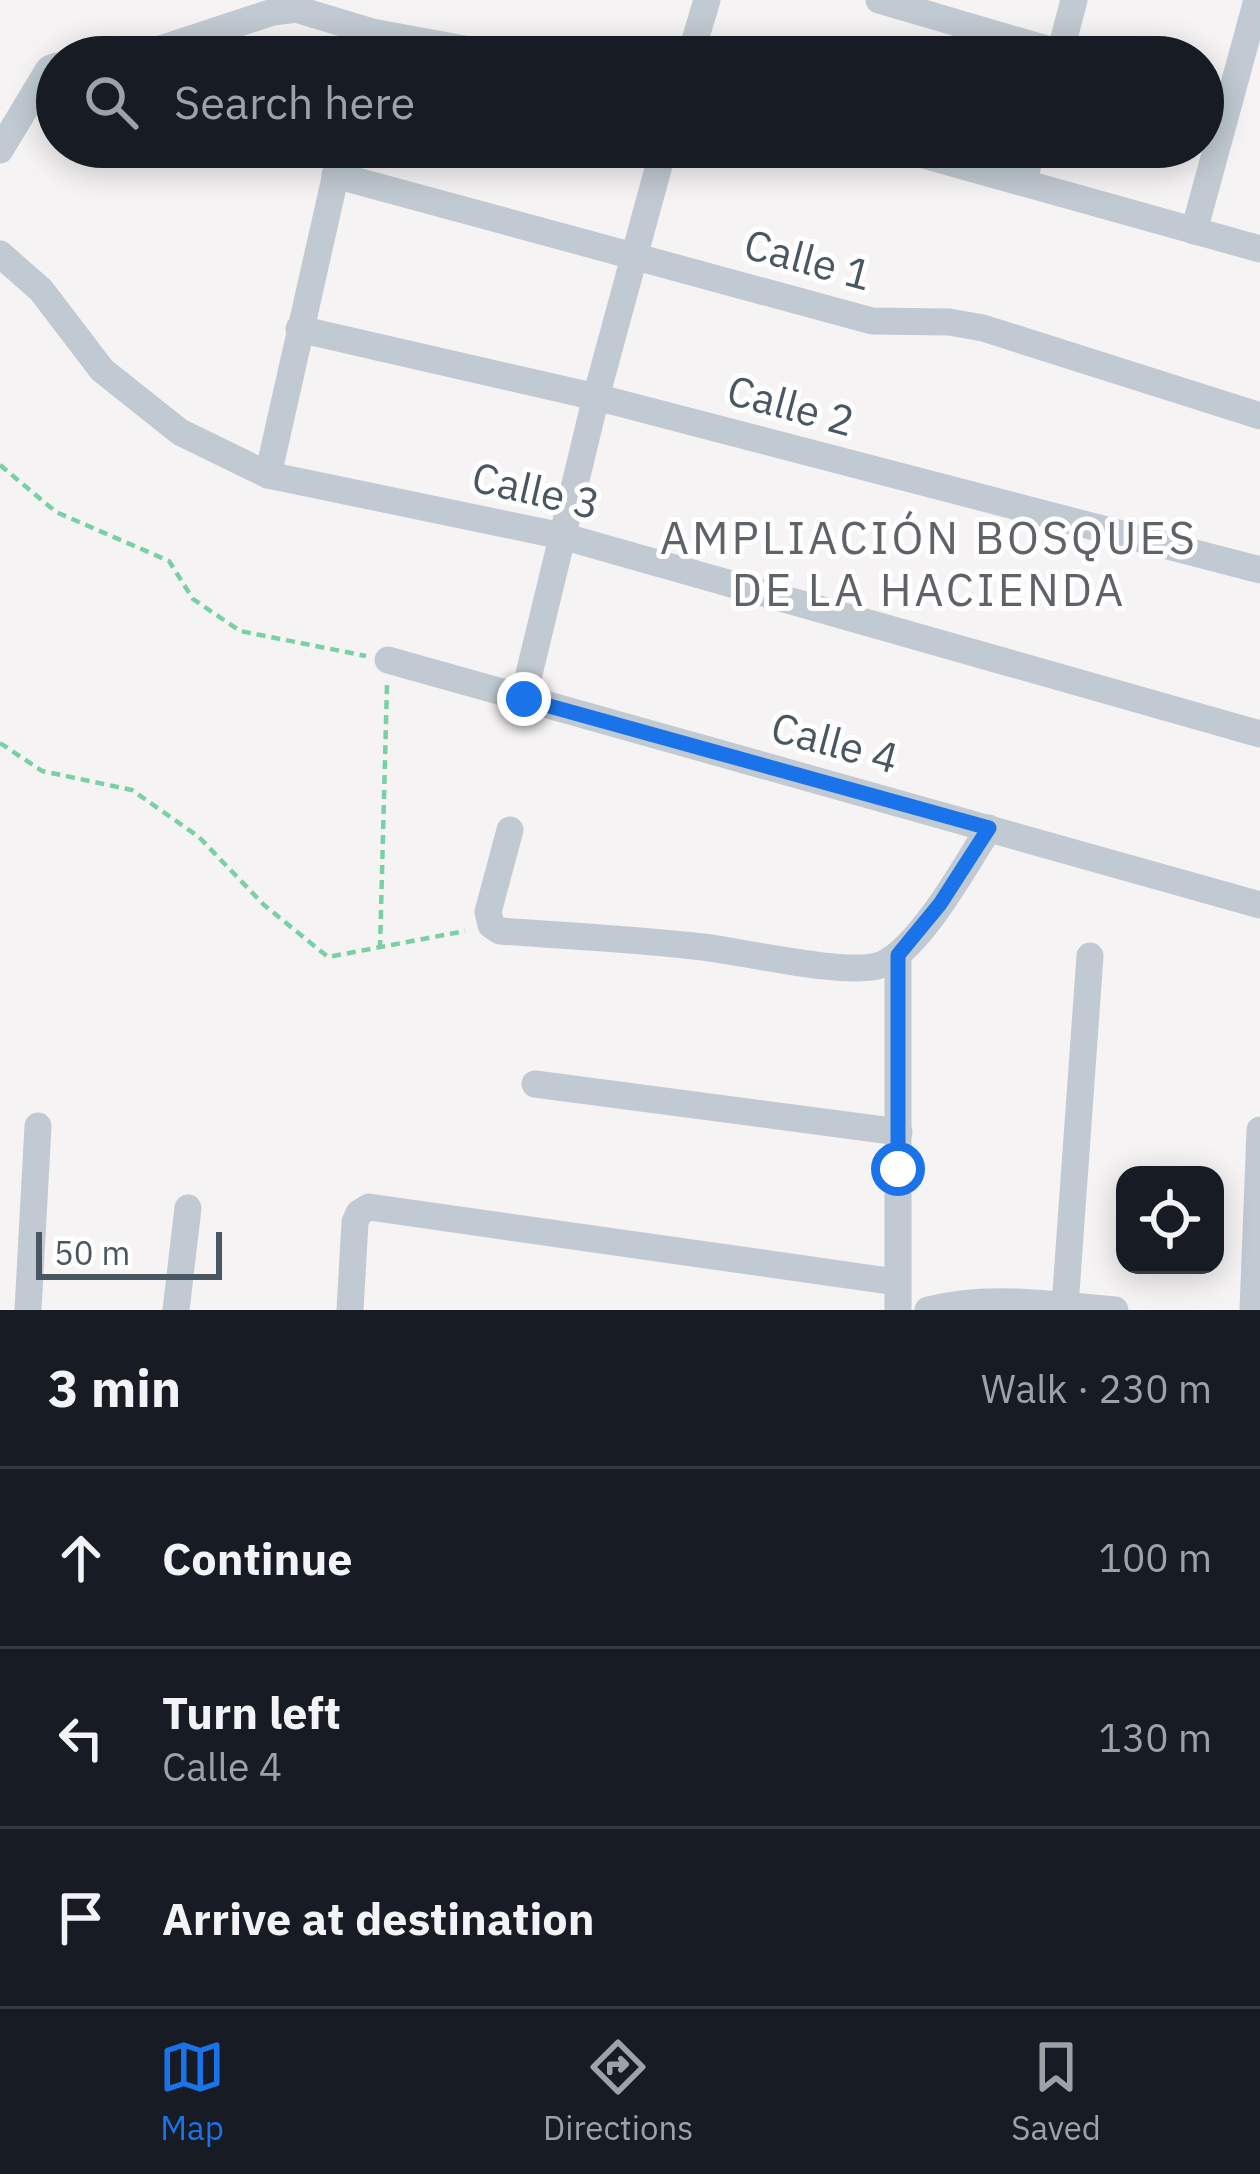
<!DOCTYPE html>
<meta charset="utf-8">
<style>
body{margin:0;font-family:"IBM Plex Sans",sans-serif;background:#242831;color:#f1f3f6}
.controls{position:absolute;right:36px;bottom:36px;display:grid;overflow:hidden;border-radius:24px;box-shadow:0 6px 30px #0003}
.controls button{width:108px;height:108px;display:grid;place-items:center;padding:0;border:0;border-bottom:3px solid #363941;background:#171b24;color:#f1f3f6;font:60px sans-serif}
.scale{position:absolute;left:36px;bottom:30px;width:186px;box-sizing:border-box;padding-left:12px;border:6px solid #4a5661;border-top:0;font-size:33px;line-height:42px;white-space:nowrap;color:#4a5661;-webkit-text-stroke:9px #fff;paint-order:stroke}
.stop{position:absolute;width:36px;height:36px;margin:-27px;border:9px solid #1a73e8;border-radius:50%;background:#fff}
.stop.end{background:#1a73e8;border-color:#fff;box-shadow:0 3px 12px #0008}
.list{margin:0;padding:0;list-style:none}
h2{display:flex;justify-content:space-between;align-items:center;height:156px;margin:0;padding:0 48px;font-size:51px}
h2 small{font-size:39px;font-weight:400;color:#9ea1a6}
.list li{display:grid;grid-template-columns:78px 1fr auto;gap:36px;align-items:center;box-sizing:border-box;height:180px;padding:0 48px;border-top:3px solid #363941}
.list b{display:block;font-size:45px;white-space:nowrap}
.list p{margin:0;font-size:39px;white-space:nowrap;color:#9ea1a6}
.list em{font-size:39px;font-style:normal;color:#9ea1a6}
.icon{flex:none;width:66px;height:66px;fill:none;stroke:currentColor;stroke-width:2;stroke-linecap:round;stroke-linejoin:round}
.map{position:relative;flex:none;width:1260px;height:1310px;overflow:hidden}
.search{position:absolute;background:#171b24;box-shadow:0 6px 30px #0003;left:36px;right:36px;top:36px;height:132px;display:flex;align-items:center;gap:30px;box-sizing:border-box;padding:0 42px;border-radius:66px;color:#9ea1a6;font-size:45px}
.sheet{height:696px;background:#171b24}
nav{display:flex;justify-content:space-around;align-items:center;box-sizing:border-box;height:168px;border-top:3px solid #363941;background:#171b24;font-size:33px;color:#9ea1a6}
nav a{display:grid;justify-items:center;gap:6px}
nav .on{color:#1a73e8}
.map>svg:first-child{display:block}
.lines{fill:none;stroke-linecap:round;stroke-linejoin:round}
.path{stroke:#7ad0a6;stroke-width:4.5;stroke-dasharray:9 6;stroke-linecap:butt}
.minor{stroke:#c1cad2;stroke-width:27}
.route{stroke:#1a73e8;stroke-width:15}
.labels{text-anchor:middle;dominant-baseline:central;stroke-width:10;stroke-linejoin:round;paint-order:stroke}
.street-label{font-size:42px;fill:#4a5661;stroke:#fff}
.neighbourhood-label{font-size:45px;letter-spacing:3px;fill:#5f6368;stroke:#fff}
</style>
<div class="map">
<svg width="1260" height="1310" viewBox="0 0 1260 1310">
<rect width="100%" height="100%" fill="#f5f3f3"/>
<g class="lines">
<g class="path">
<polyline points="0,465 56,512 169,561 193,599 240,631 366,656"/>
<polyline points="0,743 42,771 132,790 199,837 264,905 328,957 465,931"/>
<polyline points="380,949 387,685"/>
</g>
<g class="minor">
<polyline points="879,0 1060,53"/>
<polyline points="124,57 148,53 273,12 296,9 372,32 508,57"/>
<polyline points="690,57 707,0"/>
<polyline points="1059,57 1074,0"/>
<polyline points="895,147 1260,249"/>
<polyline points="0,150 49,69 57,66"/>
<polyline points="335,175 872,321 949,322 983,328 1260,416"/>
<polyline points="1023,182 1033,147"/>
<polyline points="1194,231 1257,0"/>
<polyline points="0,254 41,290 102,370 180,432 268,475 562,536 1260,734"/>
<polyline points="299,329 596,397 1260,570"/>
<polyline points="268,475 342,147"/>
<polyline points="388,660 1260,905"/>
<polyline points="523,699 596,397 664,147"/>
<path d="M 510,830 L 488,912 L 491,925 L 500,931 C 567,936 635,939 702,947 C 740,951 853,978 883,964 C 921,946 966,865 989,828"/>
<polyline points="535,1084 899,1132"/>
<polyline points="1065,1306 1090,956"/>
<polyline points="28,1310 38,1126"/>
<polyline points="176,1310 188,1208"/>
<polyline points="350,1310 355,1222 359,1213 369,1207 896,1282"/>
<polyline points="898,1310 898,955"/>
<path d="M 928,1310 C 988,1294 1054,1305 1115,1310"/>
<polyline points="1253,1310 1260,1130"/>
</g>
</g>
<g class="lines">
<polyline class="route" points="524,699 989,828 940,904 898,955 898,1169"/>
</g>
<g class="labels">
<g class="street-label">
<text transform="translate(808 259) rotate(15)">Calle 1</text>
<text transform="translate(791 405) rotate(15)">Calle 2</text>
<text transform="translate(536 490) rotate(13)">Calle 3</text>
<text transform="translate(835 742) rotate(15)">Calle 4</text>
</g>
<g class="neighbourhood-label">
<text x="929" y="537">AMPLIACIÓN BOSQUES<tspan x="929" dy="52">DE LA HACIENDA</tspan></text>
</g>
</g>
</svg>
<div class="controls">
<button><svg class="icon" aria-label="locate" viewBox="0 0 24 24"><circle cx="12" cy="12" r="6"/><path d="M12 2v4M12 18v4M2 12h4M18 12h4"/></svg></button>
</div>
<div class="scale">50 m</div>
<div class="stop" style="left:898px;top:1169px"></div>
<div class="stop end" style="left:524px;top:699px"></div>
<div class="search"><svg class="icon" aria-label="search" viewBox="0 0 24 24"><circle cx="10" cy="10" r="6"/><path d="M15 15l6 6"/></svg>Search here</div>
</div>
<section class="sheet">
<h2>3 min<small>Walk · 230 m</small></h2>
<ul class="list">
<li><svg class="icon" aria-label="ahead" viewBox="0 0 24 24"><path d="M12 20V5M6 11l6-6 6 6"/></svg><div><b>Continue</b></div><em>100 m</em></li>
<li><svg class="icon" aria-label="left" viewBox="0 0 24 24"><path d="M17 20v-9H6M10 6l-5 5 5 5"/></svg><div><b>Turn left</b><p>Calle 4</p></div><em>130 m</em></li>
<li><svg class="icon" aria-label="arrive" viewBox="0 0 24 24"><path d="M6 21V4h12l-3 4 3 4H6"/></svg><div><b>Arrive at destination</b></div></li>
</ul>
</section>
<nav>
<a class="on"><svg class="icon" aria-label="map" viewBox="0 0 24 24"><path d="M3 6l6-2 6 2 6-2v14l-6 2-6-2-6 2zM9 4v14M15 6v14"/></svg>Map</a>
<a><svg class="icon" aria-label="directions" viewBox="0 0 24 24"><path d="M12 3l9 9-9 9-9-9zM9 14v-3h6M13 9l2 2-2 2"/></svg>Directions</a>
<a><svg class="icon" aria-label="saved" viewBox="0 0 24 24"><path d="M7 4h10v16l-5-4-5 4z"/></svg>Saved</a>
</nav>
